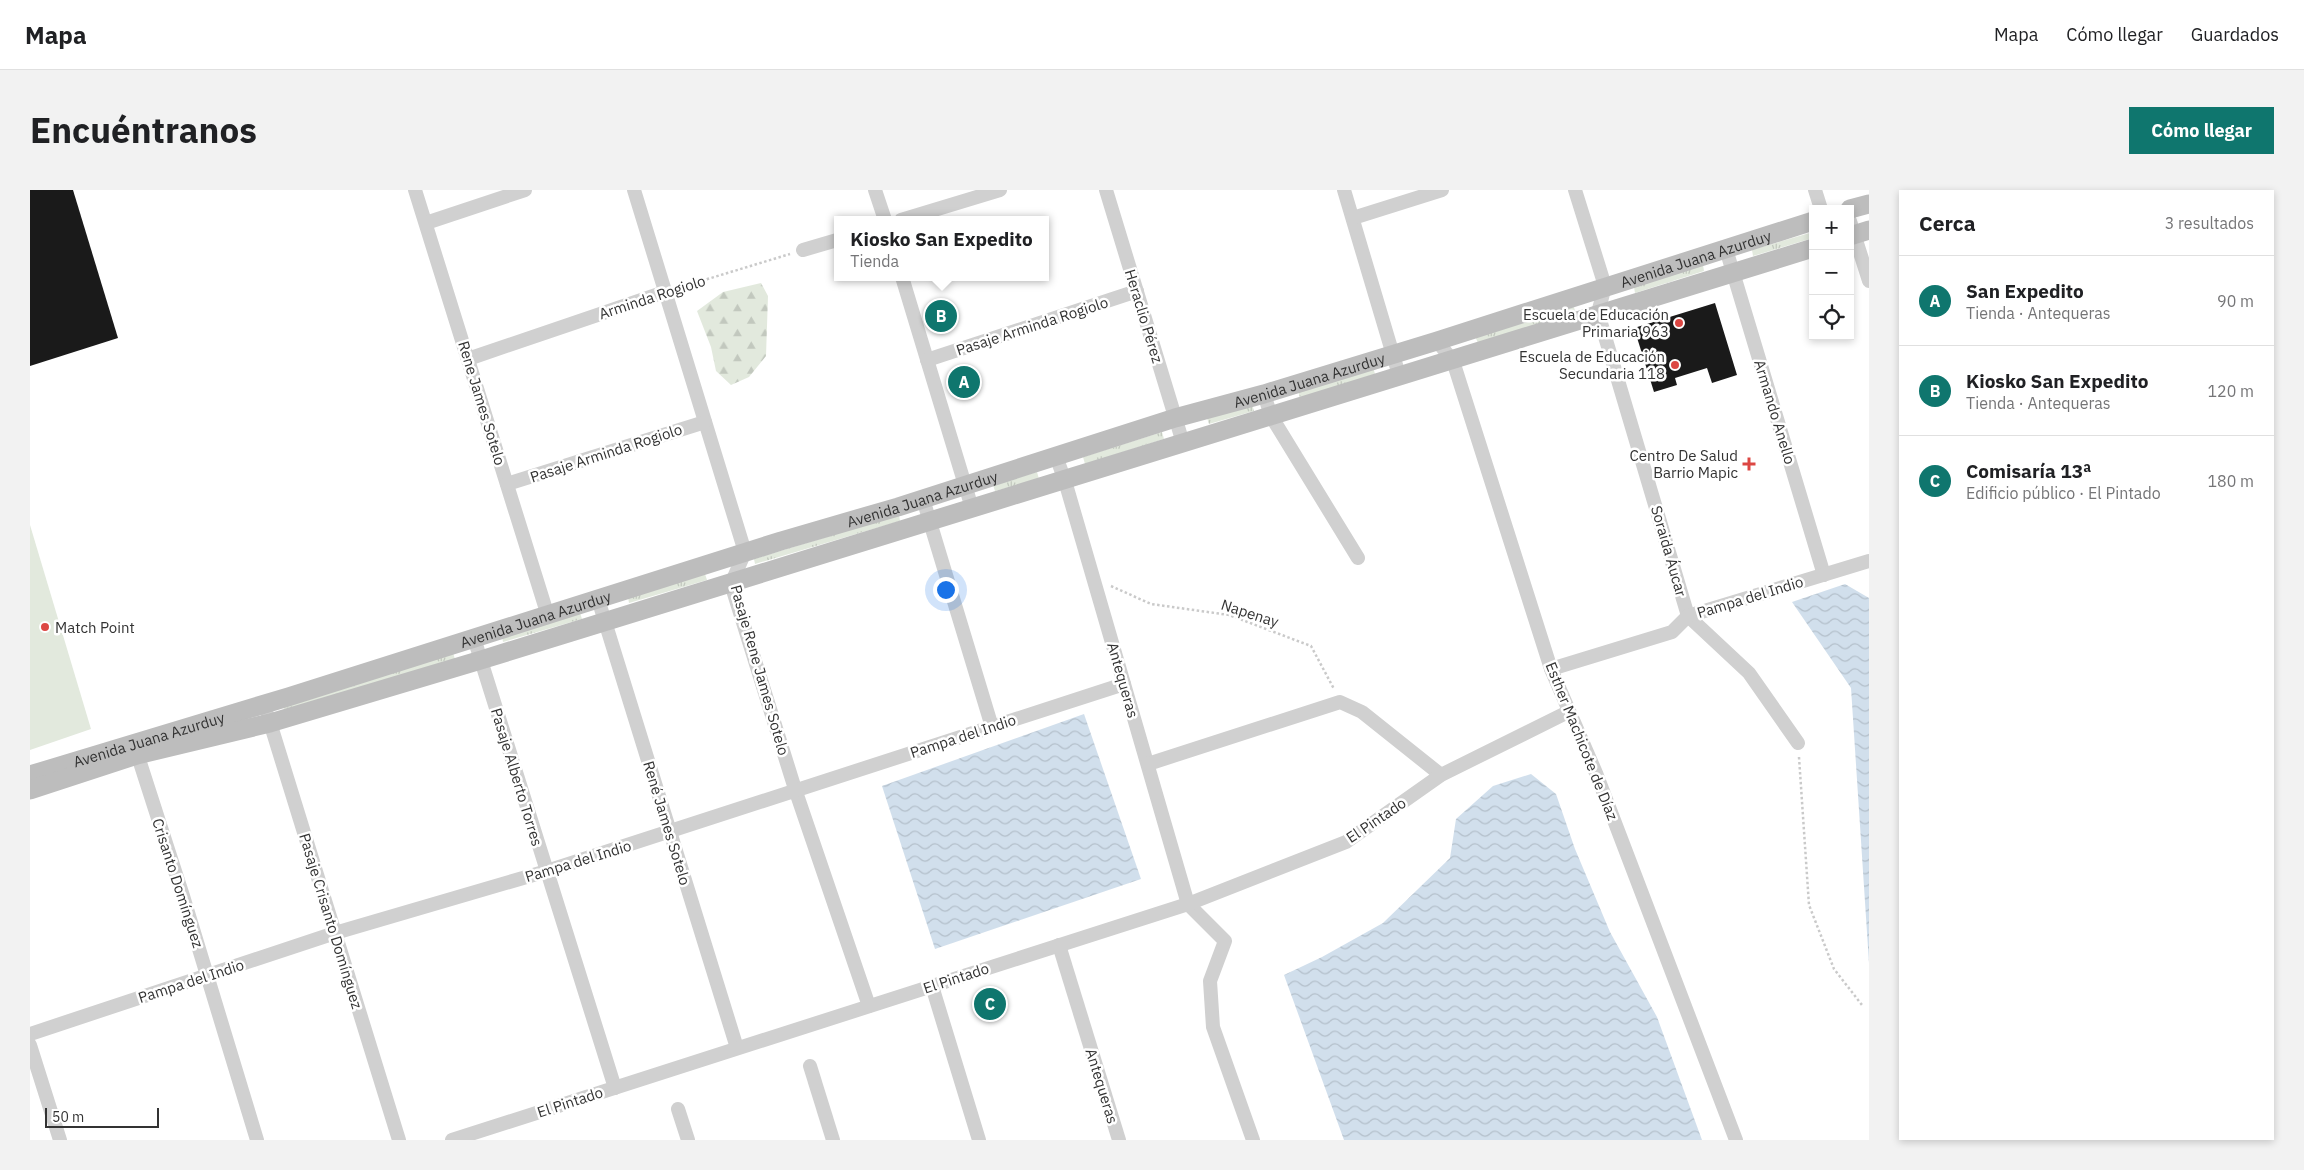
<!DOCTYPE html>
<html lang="es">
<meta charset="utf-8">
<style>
body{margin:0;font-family:"IBM Plex Sans",sans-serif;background:#f2f2f2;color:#202124}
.controls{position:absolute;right:15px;top:15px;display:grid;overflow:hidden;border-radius:0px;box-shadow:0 2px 8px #0003}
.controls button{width:45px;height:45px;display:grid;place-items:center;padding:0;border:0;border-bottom:1px solid #e0e0e0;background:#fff;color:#202124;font:25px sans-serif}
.scale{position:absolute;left:15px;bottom:12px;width:114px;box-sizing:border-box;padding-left:5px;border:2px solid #333;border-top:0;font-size:14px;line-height:18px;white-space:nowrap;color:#333;-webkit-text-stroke:4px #fff;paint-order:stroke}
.you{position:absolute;left:915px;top:399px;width:18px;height:18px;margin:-12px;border:4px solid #fff;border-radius:50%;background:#1a73e8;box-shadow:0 0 0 8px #1a73e833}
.badge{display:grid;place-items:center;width:32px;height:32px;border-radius:50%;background:#0f766e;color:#fff;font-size:16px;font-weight:700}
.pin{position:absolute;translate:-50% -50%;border:2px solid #fff;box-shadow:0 1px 5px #0006}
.popup{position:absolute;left:804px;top:26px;width:215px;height:65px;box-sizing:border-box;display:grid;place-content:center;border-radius:0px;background:#fff;filter:drop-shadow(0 1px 4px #0005);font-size:16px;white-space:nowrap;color:#757577}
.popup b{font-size:19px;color:#202124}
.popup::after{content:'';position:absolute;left:50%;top:100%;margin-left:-10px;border:10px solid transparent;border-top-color:#fff}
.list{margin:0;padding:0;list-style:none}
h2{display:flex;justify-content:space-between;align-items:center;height:65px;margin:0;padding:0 20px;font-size:21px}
h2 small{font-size:16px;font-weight:400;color:#757577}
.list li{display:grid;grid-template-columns:32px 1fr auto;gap:15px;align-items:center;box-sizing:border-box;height:90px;padding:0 20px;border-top:1px solid #e0e0e0}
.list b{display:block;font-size:19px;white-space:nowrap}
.list p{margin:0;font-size:16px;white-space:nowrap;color:#757577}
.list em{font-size:16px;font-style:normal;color:#757577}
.icon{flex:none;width:28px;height:28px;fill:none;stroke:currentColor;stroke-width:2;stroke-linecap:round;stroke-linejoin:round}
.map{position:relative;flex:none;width:1839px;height:950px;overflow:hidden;border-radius:0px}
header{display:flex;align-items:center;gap:30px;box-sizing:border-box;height:70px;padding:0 25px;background:#fff;border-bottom:1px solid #e0e0e0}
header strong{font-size:24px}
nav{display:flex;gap:28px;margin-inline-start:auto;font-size:18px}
.intro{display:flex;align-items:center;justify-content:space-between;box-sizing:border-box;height:120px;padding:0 30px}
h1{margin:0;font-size:35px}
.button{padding:12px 22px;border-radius:0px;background:#0f766e;color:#fff;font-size:18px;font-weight:700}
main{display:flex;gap:30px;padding:0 30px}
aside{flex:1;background:#fff;border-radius:0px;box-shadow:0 2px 8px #0003}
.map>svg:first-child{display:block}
.grass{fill:url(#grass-tufts)}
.forest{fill:url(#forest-firs)}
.green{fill:#e2e9dd}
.water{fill:url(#water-waves)}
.building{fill:#1a1a1a}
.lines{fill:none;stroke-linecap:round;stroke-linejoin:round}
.path{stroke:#cacaca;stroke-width:2.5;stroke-dasharray:2.5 2.5;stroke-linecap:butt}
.minor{stroke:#d0d0d0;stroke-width:14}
.secondary{stroke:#bdbdbd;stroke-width:19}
.poi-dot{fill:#dc4743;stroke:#fff;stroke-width:2}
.labels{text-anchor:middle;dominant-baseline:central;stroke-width:5;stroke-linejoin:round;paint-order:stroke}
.street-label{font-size:15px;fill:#333;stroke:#fff}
.poi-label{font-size:15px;fill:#333;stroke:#fff;text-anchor:end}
</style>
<header>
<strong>Mapa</strong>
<nav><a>Mapa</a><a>Cómo llegar</a><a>Guardados</a></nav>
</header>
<div class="intro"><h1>Encuéntranos</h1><a class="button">Cómo llegar</a></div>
<main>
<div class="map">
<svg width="1839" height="950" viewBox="0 0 1839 950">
<defs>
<pattern id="grass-tufts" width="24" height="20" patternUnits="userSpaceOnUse" patternTransform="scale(1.25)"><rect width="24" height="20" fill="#e2e9dd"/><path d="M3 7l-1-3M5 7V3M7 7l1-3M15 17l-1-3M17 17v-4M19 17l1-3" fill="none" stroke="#c2c8be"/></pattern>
<pattern id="forest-firs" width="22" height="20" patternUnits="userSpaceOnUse" patternTransform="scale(1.25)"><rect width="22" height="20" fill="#e2e9dd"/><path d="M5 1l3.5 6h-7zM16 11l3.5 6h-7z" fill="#c2c8be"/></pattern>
<pattern id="water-waves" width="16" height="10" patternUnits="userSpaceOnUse" patternTransform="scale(1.25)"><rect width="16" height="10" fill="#d1dfec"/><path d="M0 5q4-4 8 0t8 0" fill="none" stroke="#b4c0cb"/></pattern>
</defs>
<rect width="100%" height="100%" fill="#fff"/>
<g class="grass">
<polygon points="1783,42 1783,48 1723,66 1722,60"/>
<polygon points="1673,75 1674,81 1605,103 1604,97"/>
<polygon points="1543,115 1546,123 1448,153 1445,146"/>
<polygon points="1343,177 1345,184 1270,208 1268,200"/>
<polygon points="1222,214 1224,221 1179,234 1177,228"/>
<polygon points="1132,242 1134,249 1055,274 1053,267"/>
<polygon points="1007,282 1009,289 965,301 963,295"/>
<polygon points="869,325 870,331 725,374 724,369"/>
<polygon points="675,384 677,390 599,413 598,407"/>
<polygon points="550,423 552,429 473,452 472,446"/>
<polygon points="423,463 425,469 254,520 253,514"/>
</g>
<polygon class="forest" points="731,93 738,106 736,166 719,187 701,195 686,181 681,157 667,121 693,102"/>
<polygon class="green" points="0,335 61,539 0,560"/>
<g class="water">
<polygon points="1815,394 1839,408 1839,773 1821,498 1762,412"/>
<polygon points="1054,524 1111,689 905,759 852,596"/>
<polygon points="1501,584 1526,604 1545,659 1580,742 1627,827 1672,950 1314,950 1254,785 1292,767 1353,733 1420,668 1426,629 1463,596"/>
</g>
<g class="building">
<polygon points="0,0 43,0 88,148 0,176"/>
<polygon points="1685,113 1707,185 1682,193 1677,178 1645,188 1647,195 1624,202 1604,138"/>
</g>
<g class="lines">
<g class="path">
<polyline points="648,98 760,64"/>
<polyline points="1081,396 1121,414 1199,425 1281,456 1304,499"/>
<polyline points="1769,567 1779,715 1804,779 1832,815"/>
</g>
<g class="minor">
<polyline points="385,0 518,426"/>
<polyline points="604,0 715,362 701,394 765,599 839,816"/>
<polyline points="845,0 855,30"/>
<polyline points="1076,0 1153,253"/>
<polyline points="1314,0 1369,185"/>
<polyline points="1545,0 1575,96 1568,123 1658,426"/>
<polyline points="1785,0 1791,19"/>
<polyline points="1323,28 1412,0"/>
<polyline points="871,30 970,0"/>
<polyline points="1820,31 1839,91"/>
<polyline points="396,33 495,0"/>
<polyline points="1696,59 1794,385"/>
<polyline points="773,60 807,50"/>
<polyline points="872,87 942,318"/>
<polyline points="1407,151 1423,171 1521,479 1566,583 1706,950"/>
<polyline points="438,169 635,102"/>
<polyline points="897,170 1107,101"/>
<polyline points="1234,204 1241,226 1328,368"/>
<polyline points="1026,266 1035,291 1158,714 1195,751 1180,791 1183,837 1223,950"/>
<polyline points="477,294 675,232"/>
<polyline points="893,309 962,537"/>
<polyline points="568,409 707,858"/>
<polyline points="1658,426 1719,483 1768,553"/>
<polyline points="444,448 585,898"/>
<polyline points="1521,479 1642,442 1658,426 1839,371"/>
<polyline points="238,526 369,950"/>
<polyline points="105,557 153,706 227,950"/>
<polyline points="1118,574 1310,512 1332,522 1411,585"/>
<polyline points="1029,755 1089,950"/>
<polyline points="902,796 949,950"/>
<polyline points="0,844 305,743 517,681 1094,494"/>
<polyline points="0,855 30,950"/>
<polyline points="780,876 803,950"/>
<polyline points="648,919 658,950"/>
<polyline points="422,950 1158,714 1316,652 1411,585 1538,522"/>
</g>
<g class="secondary">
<polyline points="1820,19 1839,14"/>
<polyline points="1820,46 1839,40"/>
<path id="s1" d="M 0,585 L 258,507 L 751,351 L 868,317 L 1145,228 L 1234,204 L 1407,151 L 1783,31"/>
<polyline points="0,600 107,565 240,533 451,470 1783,58"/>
</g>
</g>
<g class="poi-dot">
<circle cx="1649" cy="133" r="5"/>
<circle cx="1645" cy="175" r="5"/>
<path d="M1716.5 266.5h5v5h5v5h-5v5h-5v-5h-5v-5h5z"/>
<circle cx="15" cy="437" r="5"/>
</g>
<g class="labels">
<g class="street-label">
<text stroke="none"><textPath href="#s1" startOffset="1744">Avenida Juana Azurduy</textPath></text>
<text transform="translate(622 107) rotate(-18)">Arminda Rogiolo</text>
<text transform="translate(1114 126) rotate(73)">Heraclio Pérez</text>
<text transform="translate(1002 136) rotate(-18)">Pasaje Arminda Rogiolo</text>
<text stroke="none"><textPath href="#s1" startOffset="1339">Avenida Juana Azurduy</textPath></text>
<text transform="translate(452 213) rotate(73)">Rene James Sotelo</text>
<text transform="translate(1745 222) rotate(73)">Armando Anello</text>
<text transform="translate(576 263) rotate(-18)">Pasaje Arminda Rogiolo</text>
<text stroke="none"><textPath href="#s1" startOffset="934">Avenida Juana Azurduy</textPath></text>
<text transform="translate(1639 361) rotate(74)">Soraida Áucar</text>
<text transform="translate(1720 407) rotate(-17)">Pampa del Indio</text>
<text transform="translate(1220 423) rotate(18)">Napenay</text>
<text stroke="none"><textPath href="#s1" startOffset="529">Avenida Juana Azurduy</textPath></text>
<text transform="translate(730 480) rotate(74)">Pasaje Rene James Sotelo</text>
<text transform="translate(1093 490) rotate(74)">Antequeras</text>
<text transform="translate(933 546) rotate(-18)">Pampa del Indio</text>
<text stroke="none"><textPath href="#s1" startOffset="124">Avenida Juana Azurduy</textPath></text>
<text transform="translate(1552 551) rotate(68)">Esther Machicote de Díaz</text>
<text transform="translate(487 587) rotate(73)">Pasaje Alberto Torres</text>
<text transform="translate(1346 630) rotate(-34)">El Pintado</text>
<text transform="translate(637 633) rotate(73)">René James Sotelo</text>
<text transform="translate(548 671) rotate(-17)">Pampa del Indio</text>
<text transform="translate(148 693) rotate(72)">Crisanto Domínguez</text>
<text transform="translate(301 731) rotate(73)">Pasaje Crisanto Domínguez</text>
<text transform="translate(926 788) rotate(-18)">El Pintado</text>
<text transform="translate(161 791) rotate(-18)">Pampa del Indio</text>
<text transform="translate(1072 896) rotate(73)">Antequeras</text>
<text transform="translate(540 912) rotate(-18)">El Pintado</text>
</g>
<g class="poi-label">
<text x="1639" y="124">Escuela de Educación<tspan x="1639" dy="17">Primaria 963</tspan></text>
<text x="1635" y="166">Escuela de Educación<tspan x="1635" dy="17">Secundaria 118</tspan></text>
<text x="1708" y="265">Centro De Salud<tspan x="1708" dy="17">Barrio Mapic</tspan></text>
<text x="25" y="437" text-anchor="start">Match Point</text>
</g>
</g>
</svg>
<div class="controls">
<button>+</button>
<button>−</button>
<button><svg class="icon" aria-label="locate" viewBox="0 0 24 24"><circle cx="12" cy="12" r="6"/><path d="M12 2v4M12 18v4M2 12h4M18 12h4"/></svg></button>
</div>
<div class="scale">50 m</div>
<div class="you"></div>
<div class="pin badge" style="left:934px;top:192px">A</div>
<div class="pin badge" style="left:911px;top:126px">B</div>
<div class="popup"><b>Kiosko San Expedito</b>Tienda</div>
<div class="pin badge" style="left:960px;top:814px">C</div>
</div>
<aside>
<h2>Cerca<small>3 resultados</small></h2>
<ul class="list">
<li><span class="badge">A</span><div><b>San Expedito</b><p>Tienda · Antequeras</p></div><em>90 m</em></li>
<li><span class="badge">B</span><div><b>Kiosko San Expedito</b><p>Tienda · Antequeras</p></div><em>120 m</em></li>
<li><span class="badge">C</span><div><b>Comisaría 13ª</b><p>Edificio público · El Pintado</p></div><em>180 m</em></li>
</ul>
</aside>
</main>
